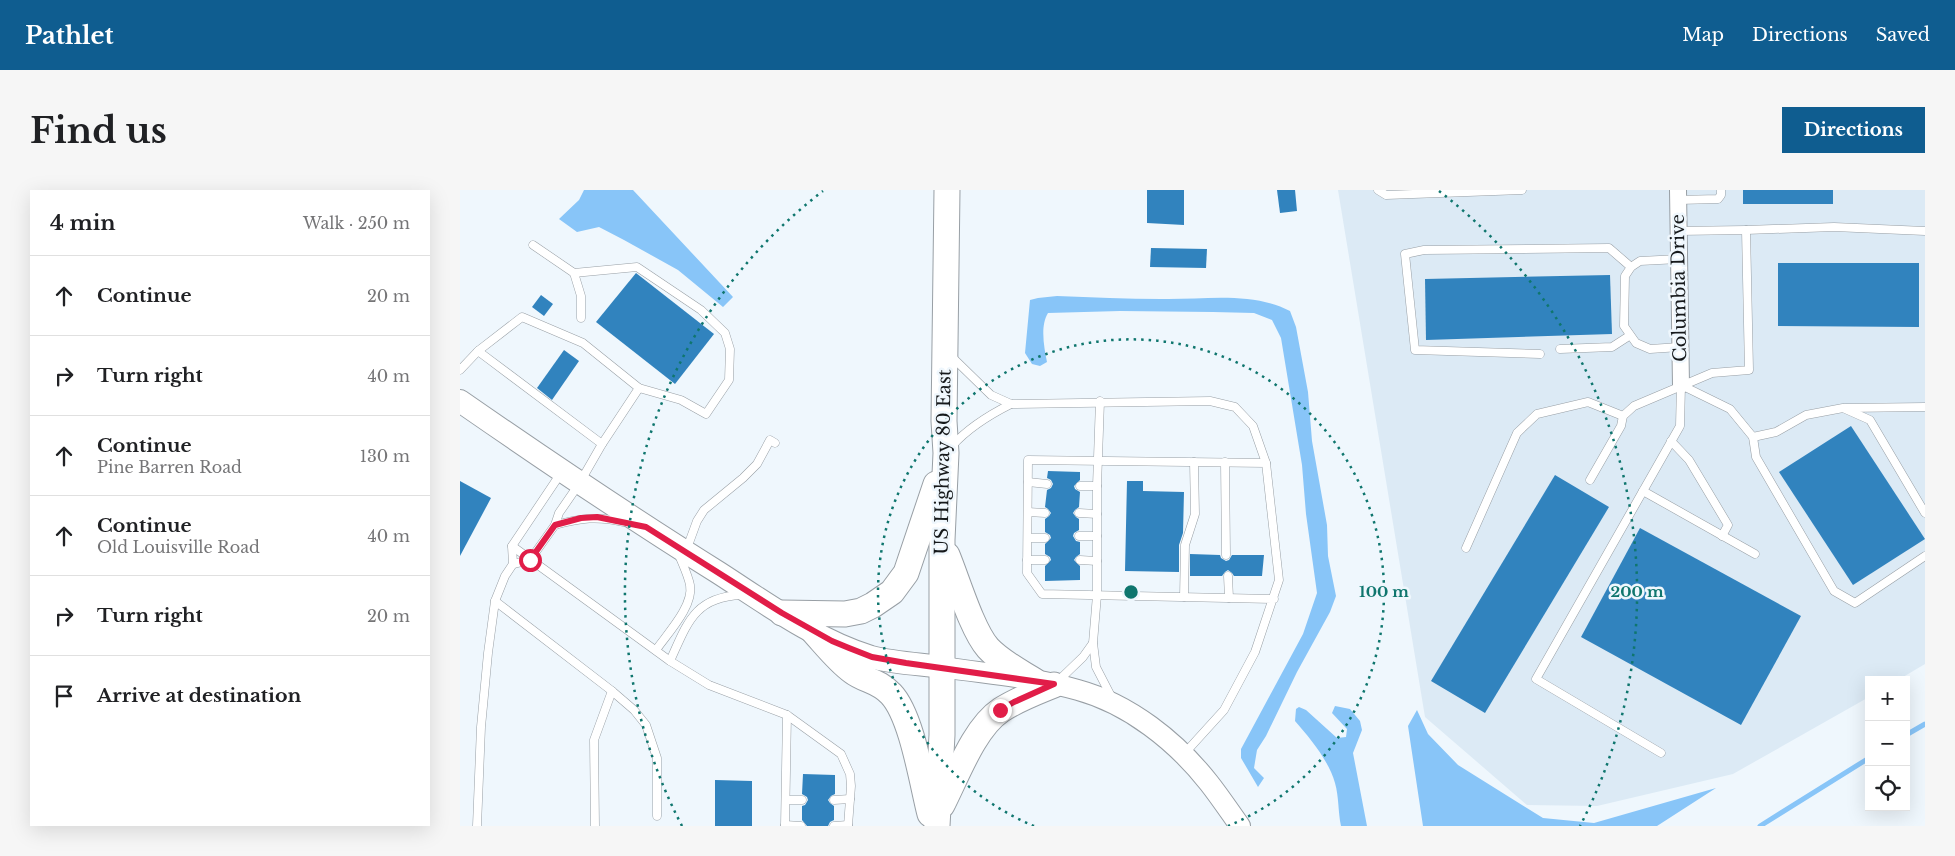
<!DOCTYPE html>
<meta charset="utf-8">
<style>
body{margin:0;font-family:"Libre Baskerville",serif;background:#f6f6f6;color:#202124}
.controls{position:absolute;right:15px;bottom:15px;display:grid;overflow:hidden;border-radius:0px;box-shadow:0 5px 20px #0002}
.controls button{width:45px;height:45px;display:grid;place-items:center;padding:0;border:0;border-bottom:1px solid #e0e0e0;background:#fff;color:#202124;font:25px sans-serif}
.stop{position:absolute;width:15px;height:15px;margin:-11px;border:4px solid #e11d48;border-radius:50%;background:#fff}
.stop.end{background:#e11d48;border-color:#fff;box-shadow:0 1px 5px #0008}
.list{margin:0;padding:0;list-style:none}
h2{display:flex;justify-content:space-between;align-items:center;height:65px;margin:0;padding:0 20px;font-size:21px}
h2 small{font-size:16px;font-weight:400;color:#757577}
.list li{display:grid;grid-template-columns:32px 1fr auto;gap:15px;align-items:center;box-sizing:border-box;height:80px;padding:0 20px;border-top:1px solid #e0e0e0}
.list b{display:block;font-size:19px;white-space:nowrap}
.list p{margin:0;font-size:16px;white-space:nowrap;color:#757577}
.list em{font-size:16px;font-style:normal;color:#757577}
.icon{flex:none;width:28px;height:28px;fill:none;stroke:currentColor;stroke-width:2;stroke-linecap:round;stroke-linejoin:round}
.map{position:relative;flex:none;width:1465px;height:636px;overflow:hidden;border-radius:0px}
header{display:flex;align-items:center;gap:30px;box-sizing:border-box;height:70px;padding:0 25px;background:#0f5d90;color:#fff}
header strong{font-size:24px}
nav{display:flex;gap:28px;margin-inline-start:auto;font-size:18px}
.intro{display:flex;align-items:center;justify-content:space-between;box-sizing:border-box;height:120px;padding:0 30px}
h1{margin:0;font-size:35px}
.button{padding:12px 22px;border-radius:0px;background:#0f5d90;color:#fff;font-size:18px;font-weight:700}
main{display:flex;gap:30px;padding:0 30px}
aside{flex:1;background:#fff;border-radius:0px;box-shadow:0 5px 20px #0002}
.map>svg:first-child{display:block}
.built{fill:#dceaf5}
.water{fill:#88c5f8}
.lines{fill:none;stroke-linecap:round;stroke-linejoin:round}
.stream{stroke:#88c5f8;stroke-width:5}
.building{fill:#3183be}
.service-casing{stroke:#989fa5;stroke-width:9}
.minor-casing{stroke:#989fa5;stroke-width:18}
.tertiary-casing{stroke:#989fa5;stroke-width:22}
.secondary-casing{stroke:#989fa5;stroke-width:24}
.primary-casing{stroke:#989fa5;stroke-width:27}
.service{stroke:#fff;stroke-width:8}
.minor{stroke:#fff;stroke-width:16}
.tertiary{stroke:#fff;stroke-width:20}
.secondary{stroke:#fff;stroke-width:22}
.primary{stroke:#fff;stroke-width:25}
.route{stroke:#e11d48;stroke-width:6}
.ring{fill:none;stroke:#0f766e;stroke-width:2.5;stroke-dasharray:2.5 5}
.labels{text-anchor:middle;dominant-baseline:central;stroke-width:5;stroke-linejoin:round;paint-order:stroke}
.street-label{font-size:18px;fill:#16191b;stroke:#eff7fd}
.centre{fill:#0f766e;stroke:#eff7fd;stroke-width:2.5}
.ring-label{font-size:15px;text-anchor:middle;font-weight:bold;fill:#0f766e;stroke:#eff7fd;stroke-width:5;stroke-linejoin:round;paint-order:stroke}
</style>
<header>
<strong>Pathlet</strong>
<nav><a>Map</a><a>Directions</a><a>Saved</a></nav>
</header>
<div class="intro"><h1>Find us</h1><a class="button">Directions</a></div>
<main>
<aside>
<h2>4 min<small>Walk · 250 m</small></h2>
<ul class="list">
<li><svg class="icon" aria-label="ahead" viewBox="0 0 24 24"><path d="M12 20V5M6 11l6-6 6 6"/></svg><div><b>Continue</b></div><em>20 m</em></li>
<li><svg class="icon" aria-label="right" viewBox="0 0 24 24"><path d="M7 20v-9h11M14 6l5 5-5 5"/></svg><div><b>Turn right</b></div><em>40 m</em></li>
<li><svg class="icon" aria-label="ahead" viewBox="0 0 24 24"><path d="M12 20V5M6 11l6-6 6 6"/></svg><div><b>Continue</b><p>Pine Barren Road</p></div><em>130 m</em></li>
<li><svg class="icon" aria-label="ahead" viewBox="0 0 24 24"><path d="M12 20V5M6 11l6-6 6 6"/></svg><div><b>Continue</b><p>Old Louisville Road</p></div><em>40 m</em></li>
<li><svg class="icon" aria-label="right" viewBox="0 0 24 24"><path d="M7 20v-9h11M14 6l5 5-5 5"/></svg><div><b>Turn right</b></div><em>20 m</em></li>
<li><svg class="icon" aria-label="arrive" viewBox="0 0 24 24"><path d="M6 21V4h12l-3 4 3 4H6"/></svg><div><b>Arrive at destination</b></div></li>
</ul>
</aside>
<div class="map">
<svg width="1465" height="636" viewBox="0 0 1465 636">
<rect width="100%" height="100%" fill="#eff7fd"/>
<polygon class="built" points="878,0 1465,0 1465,474 1438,490 1409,490 1409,507 1273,584 1137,616 1067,615 965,527"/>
<g class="water">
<polygon points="124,0 173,0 273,107 263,117 218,80 164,50 139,37 117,42 99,29 119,10"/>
<path d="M 597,106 C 632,107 667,109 701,109 C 744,110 791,101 830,121 L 836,137 L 848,202 L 852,251 L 867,335 L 868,366 L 876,406 L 870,422 L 837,482 L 806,546 L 797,560 L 794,578 L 804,588 L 798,597 L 781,568 L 781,559 L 843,444 L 857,403 L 846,324 L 842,275 L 821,148 L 812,130 L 794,123 L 753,122 L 660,121 L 588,123 C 580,136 584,157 587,172 L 580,176 L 572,174 L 565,163 L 570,110 L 578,108 Z"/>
<path d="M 875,516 L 890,519 L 900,531 L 902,540 L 893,563 L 907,636 L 881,636 C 878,622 879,607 875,593 C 869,571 850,548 835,531 L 836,519 L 839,517 L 846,520 L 877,548 L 886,547 L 887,539 L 872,523 Z"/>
<polygon points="957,520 968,544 998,575 1083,628 1134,633 1256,598 1197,636 963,636 948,536"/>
</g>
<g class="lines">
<g class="stream">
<polyline points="1446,545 1465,534"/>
<polyline points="1300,636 1409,568"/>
</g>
</g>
<g class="building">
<polygon points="687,0 724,0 724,35 687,33"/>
<polygon points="817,0 835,0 837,21 820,23"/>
<rect x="1283" y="0" width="90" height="14"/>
<polygon points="691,58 747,59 746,78 690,77"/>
<polygon points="1318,73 1459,73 1459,137 1318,136"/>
<polygon points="176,83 254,144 215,194 136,132"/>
<polygon points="1150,85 1152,144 966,150 965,89"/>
<polygon points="81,105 93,114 84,126 72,117"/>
<polygon points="104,160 119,171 92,210 77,198"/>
<polygon points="1391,236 1465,349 1393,395 1319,282"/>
<polygon points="588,281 620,282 620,290 614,296 615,299 620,302 619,317 615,320 613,323 616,327 619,329 619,340 614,343 613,346 616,351 620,352 620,364 616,367 614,370 620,376 620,390 585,391 585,376 591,370 590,367 585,364 585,354 591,348 590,345 585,342 585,329 589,326 591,323 588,319 585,317 587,300 591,298 593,294 591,290 587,288"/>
<polygon points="1095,285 1149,317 1025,523 971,491"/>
<polygon points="0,291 31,308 0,366"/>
<polygon points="667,291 683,291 683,301 724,302 723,343 719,355 719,382 665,381"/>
<polygon points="1180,338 1341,426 1281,535 1121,447"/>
<polygon points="730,364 760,365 761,368 766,371 769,370 772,365 804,365 802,386 774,386 772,383 768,380 765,382 762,386 730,386"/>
<polygon points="343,584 375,585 375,604 371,606 368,610 370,613 374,616 374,630 370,632 368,636 347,636 342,630 342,616 345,615 348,610 347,607 342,604"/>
<polygon points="255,590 292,591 292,636 255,636"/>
</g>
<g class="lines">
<g class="service-casing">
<g id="service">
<polyline points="918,0 926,5 1062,0"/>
<polyline points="1218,10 1258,9 1261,5 1261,0"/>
<polyline points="1286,40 1374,37 1465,41"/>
<polyline points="73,55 114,83 177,77 241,120 265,143 270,159 269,190 246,224 221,210 179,198"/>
<polyline points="1219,69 1180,71 1171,77 1165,86 1164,136 1176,153 1190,159 1220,157"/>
<polyline points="114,83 121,106 121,128"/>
<polyline points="1100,159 1152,157 1169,146"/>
<polyline points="18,161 62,127 123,153 179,198 142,254"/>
<polyline points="1080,164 955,160 945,64 964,60 1149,58 1171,77"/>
<polyline points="491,166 531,205 551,214 750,211 775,217 793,236 806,273"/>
<polyline points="0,180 18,161 142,254 119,294 99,323 95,335 70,370 53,374"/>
<polyline points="1221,195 1270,219 1293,247 1296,267 1374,401 1395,413 1465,366"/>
<polyline points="640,211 637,296 637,405 633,453 636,477 652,508"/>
<polyline points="1385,218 1465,217"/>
<polyline points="1293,247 1316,242 1346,225 1383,218 1410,230 1465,323"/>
<polyline points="1211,251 1229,270 1268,335 1262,346"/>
<path d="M 492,256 C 509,237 529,225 551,214"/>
<polyline points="765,272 766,365"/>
<polyline points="1130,290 1161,236 1163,226 1174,216 1252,183 1289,180 1286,40 1218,41"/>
<polyline points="568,292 587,294"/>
<polyline points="620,296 637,296"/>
<polyline points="1183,301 1295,364"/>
<polyline points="568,322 585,323"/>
<polyline points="619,323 637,324"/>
<path d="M 95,335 C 121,328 137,326 164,332"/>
<polyline points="619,346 637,346"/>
<polyline points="568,348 585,348"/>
<polyline points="52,356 210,471 249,495 327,525 381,564 390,584 391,596 388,636"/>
<polyline points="1006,358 1057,243 1077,224 1128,212 1163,226"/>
<polyline points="226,361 237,331 244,320 283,288 297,274 310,250 315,253"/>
<polyline points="567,370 585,370"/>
<polyline points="620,370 637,371"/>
<polyline points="768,386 769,408"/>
<polyline points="724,407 725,355 735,324 734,272"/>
<polyline points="35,411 152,501 174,520 186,535 197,568 197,626"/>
<path d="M 196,460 C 207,444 234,416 230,395 C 228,385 223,375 219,365"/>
<path d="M 210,471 C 227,434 234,407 281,405"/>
<polyline points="597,492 623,467 633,453"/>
<polyline points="1201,563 1076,489 1220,236 1221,195"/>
<polyline points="724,564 764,520 795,462 819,390 806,273 568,270 567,383 582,404 814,409"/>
<polyline points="326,610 342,610"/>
<polyline points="374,610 390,609"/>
<polyline points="325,635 341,636"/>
<polyline points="17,636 21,537 28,463 35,411 45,386 53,374 52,356 101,283"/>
<polyline points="135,636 134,550 152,501"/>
<polyline points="325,636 327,525"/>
<polyline points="374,636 388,635"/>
</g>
</g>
<g class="minor-casing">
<polyline id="minor" points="1218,0 1221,195"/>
</g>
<g class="tertiary-casing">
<path id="tertiary" d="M 482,477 C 527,484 574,487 618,500 C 669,514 716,551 749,593 C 760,607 770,622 780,636"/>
</g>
<g class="secondary-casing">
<path id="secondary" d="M 0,211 C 85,270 171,328 259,383 C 307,414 356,450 411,467 C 434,473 459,474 482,477"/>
</g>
<g class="primary-casing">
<g id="primary">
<path d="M 487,365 C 497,389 512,440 528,458 C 541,472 559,481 575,491"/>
<polyline points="322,423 385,424 401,421 413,415 432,402 446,383 476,294"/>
<path d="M 352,440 C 364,453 378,471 392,481 C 405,491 418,490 431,504 C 452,526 462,593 470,624"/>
<path d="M 482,615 C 497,586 514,538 541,520 C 558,509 577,502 594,495"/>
<polyline points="477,636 482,545 482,350 486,263 484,231 487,0"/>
</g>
</g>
<use href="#service" class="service"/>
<use href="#minor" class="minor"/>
<use href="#tertiary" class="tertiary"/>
<use href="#secondary" class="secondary"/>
<use href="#primary" class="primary"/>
</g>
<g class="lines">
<polyline class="route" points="70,370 95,335 121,328 137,327 186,337 322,423 372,451 389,458 412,467 446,473 594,494 554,512 540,520"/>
</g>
<g class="ring">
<path d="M574 636A253 253 0 1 1 768 636"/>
<path d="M222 636A506 506 0 0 1 363 1M979 1A506 506 0 0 1 1120 636"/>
</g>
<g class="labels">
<g class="street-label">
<text transform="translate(1219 98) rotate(-91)">Columbia Drive</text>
<text transform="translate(483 272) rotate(-89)">US Highway 80 East</text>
</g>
</g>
<circle cx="671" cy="402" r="8" class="centre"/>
<g class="ring-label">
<text x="924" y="407">100 m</text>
<text x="1177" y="407">200 m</text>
</g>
</svg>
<div class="controls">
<button>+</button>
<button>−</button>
<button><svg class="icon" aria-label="locate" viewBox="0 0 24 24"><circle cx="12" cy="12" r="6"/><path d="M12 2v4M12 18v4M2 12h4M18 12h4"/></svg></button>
</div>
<div class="stop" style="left:70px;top:370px"></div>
<div class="stop end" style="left:540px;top:520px"></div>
</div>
</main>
